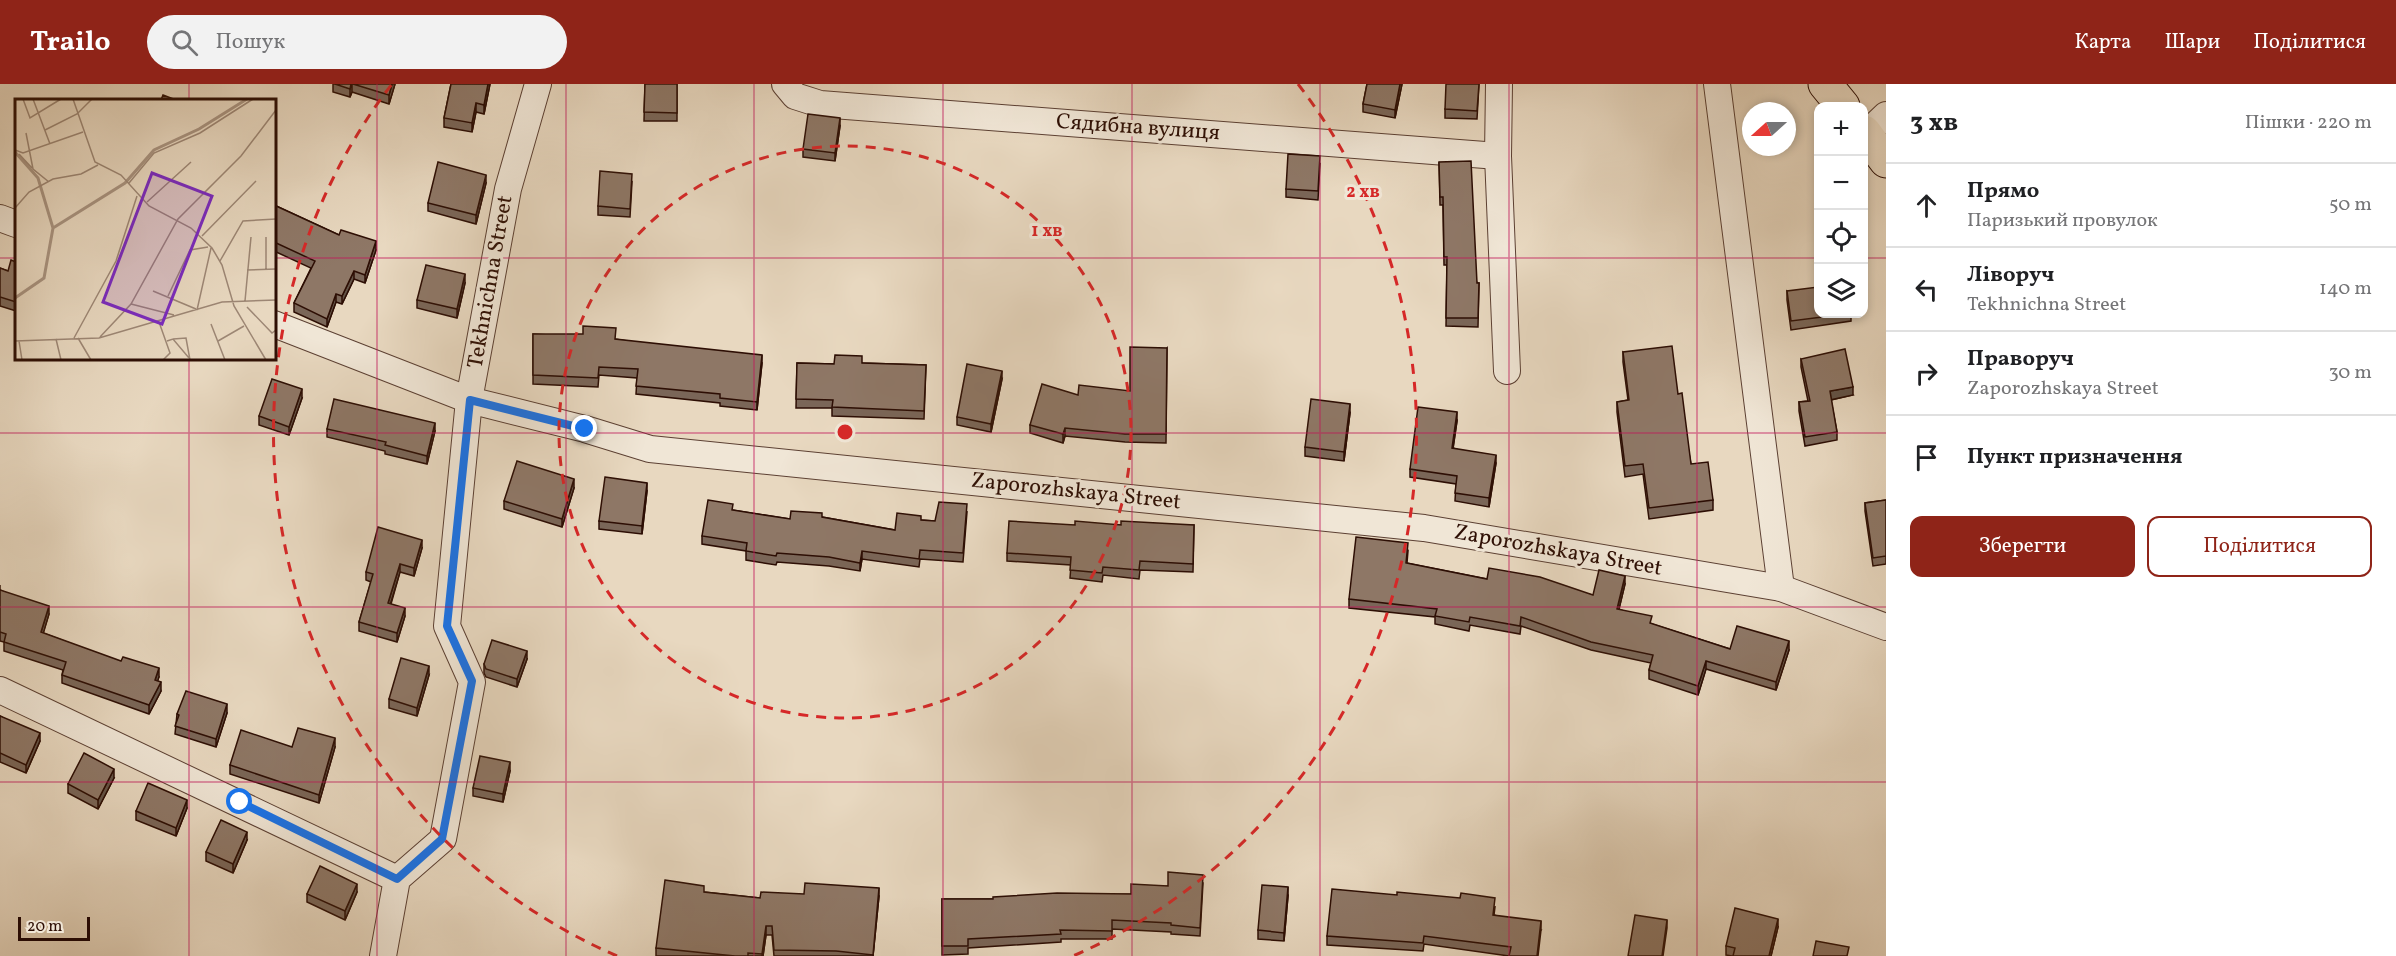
<!DOCTYPE html>
<html lang="uk">
<meta charset="utf-8">
<style>
body{margin:0;font-family:Vollkorn,serif;background:#f2f2f2;color:#202124}
.controls{position:absolute;right:18px;top:18px;display:grid;overflow:hidden;border-radius:12px;box-shadow:0 3px 9px #0003}
.controls button{width:54px;height:54px;display:grid;place-items:center;padding:0;border:0;border-bottom:2px solid #e0e0e0;background:#fff;color:#202124;font:30px sans-serif}
.compass{position:absolute;left:1742px;top:18px;width:54px;height:54px;border-radius:50%;background:#fff;box-shadow:0 3px 9px #0003;rotate:249deg}
.scale{position:absolute;left:18px;bottom:15px;width:72px;box-sizing:border-box;padding-left:6px;border:3px solid #2d0e04;border-top:0;font-size:16px;line-height:21px;white-space:nowrap;color:#2d0e04;-webkit-text-stroke:4px #f0e6d6;paint-order:stroke}
.stop{position:absolute;width:18px;height:18px;margin:-14px;border:4px solid #1a73e8;border-radius:50%;background:#fff}
.stop.end{background:#1a73e8;border-color:#fff;box-shadow:0 2px 6px #0008}
.list{margin:0;padding:0;list-style:none}
h2{display:flex;justify-content:space-between;align-items:center;height:78px;margin:0;padding:0 24px;font-size:26px}
h2 small{font-size:20px;font-weight:400;color:#757577}
.list li{display:grid;grid-template-columns:39px 1fr auto;gap:18px;align-items:center;box-sizing:border-box;height:84px;padding:0 24px;border-top:2px solid #e0e0e0}
.list b{display:block;font-size:22px;white-space:nowrap}
.list p{margin:0;font-size:20px;white-space:nowrap;color:#757577}
.list em{font-size:20px;font-style:normal;color:#757577}
.actions{display:flex;gap:12px;padding:18px 24px}
.actions a{flex:1;padding:14px 0;border:2px solid #8f2418;border-radius:12px;text-align:center;font-size:21px;color:#8f2418}
.actions .main{background:#8f2418;color:#fff}
.icon{flex:none;width:33px;height:33px;fill:none;stroke:currentColor;stroke-width:2;stroke-linecap:round;stroke-linejoin:round}
.map{position:relative;flex:none;width:1886px;height:872px;overflow:hidden}
header{display:flex;align-items:center;gap:36px;box-sizing:border-box;height:84px;padding:0 30px;background:#8f2418;color:#fff}
header strong{font-size:28px}
nav{display:flex;gap:33px;margin-inline-start:auto;font-size:21px}
.search{width:420px;height:54px;background:#f2f2f2;display:flex;align-items:center;gap:15px;box-sizing:border-box;padding:0 21px;border-radius:33px;color:#757577;font-size:22px}
main{display:flex}
aside{flex:1;background:#fff}
.map>svg:first-child{display:block}
.lines{fill:none;stroke-linecap:round;stroke-linejoin:round}
.minor-casing{stroke:#5c4033;stroke-width:28}
.major-casing{stroke:#2d0e04;stroke-width:35}
.minor{stroke:#f0e6d6;stroke-width:26}
.major{stroke:#e8d8c0;stroke-width:33}
.wall{fill:#7a6658;stroke:#2d0e04;stroke-width:1.5}
.shaded-wall{fill:#635347;stroke:#2d0e04;stroke-width:1.5}
.building{fill:#8e7766;stroke:#2d0e04;stroke-width:1.5}
.route{stroke:#1a73e8;stroke-width:8}
.grid{fill:none;stroke:#c2185b;stroke-width:1.5;stroke-opacity:0.55}
.ring{fill:none;stroke:#d62828;stroke-width:3;stroke-dasharray:10 8}
.labels{text-anchor:middle;dominant-baseline:central;stroke-width:6;stroke-linejoin:round;paint-order:stroke}
.street-label{font-size:22px;fill:#2d0e04;stroke:#f0e6d6}
.inset-river{fill:none;stroke:#a89380;stroke-width:3}
.inset-road{fill:none;stroke:#9d8775;stroke-width:1.5}
.view{fill:#7b2cbf;fill-opacity:0.15;stroke:#7b2cbf;stroke-width:3}
.inset-edge{fill:none;stroke:#2d0e04;stroke-width:3}
.centre{fill:#d62828;stroke:#f0e6d6;stroke-width:3}
.ring-label{font-size:18px;text-anchor:middle;font-weight:bold;fill:#d62828;stroke:#f0e6d6;stroke-width:6;stroke-linejoin:round;paint-order:stroke}
</style>
<header>
<strong>Trailo</strong>
<div class="search"><svg class="icon" aria-label="search" viewBox="0 0 24 24"><circle cx="10" cy="10" r="6"/><path d="M15 15l6 6"/></svg>Пошук</div>
<nav><a>Карта</a><a>Шари</a><a>Поділитися</a></nav>
</header>
<main>
<div class="map">
<svg width="1886" height="872" viewBox="0 0 1886 872">
<rect width="100%" height="100%" fill="#e8d8c0"/>
<filter id="stains"><feTurbulence type="fractalNoise" baseFrequency=".00333" numOctaves="4"/><feColorMatrix values="0 0 0 0 .2 0 0 0 0 .09 0 0 0 0 .02 0 0 0 .5 -.17"/></filter>
<radialGradient id="worn" r=".72"><stop offset=".6" stop-color="#630" stop-opacity="0"/><stop offset="1" stop-color="#630" stop-opacity=".3"/></radialGradient>
<g class="lines">
<g class="minor-casing">
<g id="minor">
<polyline points="785,0 795,12 820,20 1498,72"/>
<polyline points="1499,0 1498,72 1507,287"/>
<polyline points="1717,0 1781,504"/>
<polyline points="1865,51 1886,31"/>
<polyline points="0,134 16,140"/>
<polyline points="274,240 469,316 585,345 650,365 1424,444 1781,504 1886,543"/>
<polyline points="0,606 397,795"/>
<polyline points="383,872 397,795 443,755 472,598 447,542 469,316 508,105 538,0"/>
</g>
</g>
<g class="major-casing">
<g id="major">
<polyline points="1825,0 1843,22"/>
<polyline points="1864,48 1886,77"/>
</g>
</g>
<use href="#minor" class="minor"/>
<use href="#major" class="major"/>
</g>
<g class="wall">
<polygon points="333,0 395,0 389,20 352,8 350,13 333,8"/>
<polygon points="451,0 490,0 484,30 476,28 472,48 444,43 444,34"/>
<polygon points="645,0 677,0 677,37 644,37"/>
<polygon points="1367,0 1402,0 1395,34 1363,28 1363,20"/>
<polygon points="1479,0 1477,35 1445,34 1445,25"/>
<polygon points="840,42 835,77 803,73 803,65"/>
<polygon points="1439,78 1477,199 1479,199 1478,243 1446,242 1447,181 1444,181 1443,121 1440,121"/>
<polygon points="1320,80 1318,116 1286,113 1286,105"/>
<polygon points="632,98 630,133 598,131 598,122"/>
<polygon points="486,99 476,140 428,127 428,119"/>
<polygon points="274,121 339,151 376,166 365,199 354,195 342,220 336,218 327,243 294,228 294,219 311,184 274,167"/>
<polygon points="16,178 16,227 0,222 0,184 8,187"/>
<polygon points="465,199 457,234 417,224 417,216"/>
<polygon points="1787,207 1818,230 1851,230 1851,237 1791,246 1787,216"/>
<polygon points="533,250 615,255 762,279 757,326 720,322 720,319 636,310 637,294 599,291 598,303 533,300"/>
<polygon points="1167,264 1166,359 1125,358 1065,352 1063,359 1030,349 1030,341 1078,311 1130,307"/>
<polygon points="1623,268 1678,310 1691,380 1713,416 1713,426 1649,435 1643,390 1625,393 1617,328 1617,318 1628,316 1623,278"/>
<polygon points="1801,275 1853,311 1831,316 1837,348 1837,356 1805,362 1799,327 1799,318 1808,317 1801,283"/>
<polygon points="797,279 834,280 862,279 926,281 924,335 832,332 832,324 796,324"/>
<polygon points="1002,295 991,348 957,341 957,333"/>
<polygon points="302,314 289,351 259,341 259,332"/>
<polygon points="1350,329 1344,377 1305,372 1305,363"/>
<polygon points="1457,337 1453,364 1496,379 1489,423 1455,417 1456,400 1410,393 1410,385"/>
<polygon points="327,345 435,347 427,380 385,370 385,367 327,353"/>
<polygon points="574,404 562,443 504,425 504,417"/>
<polygon points="647,407 642,450 599,445 599,437"/>
<polygon points="1886,416 1886,480 1873,482 1865,427 1865,419"/>
<polygon points="733,426 790,435 822,433 895,446 921,436 935,437 967,428 963,478 920,475 919,483 862,475 860,487 829,482 777,478 776,481 746,476 746,467 702,460 702,452"/>
<polygon points="1075,441 1194,441 1193,488 1140,486 1139,495 1103,491 1102,498 1070,494 1071,481 1007,477 1007,469"/>
<polygon points="422,464 414,492 400,488 391,520 405,532 397,558 359,547 359,538 371,498 366,496 366,488"/>
<polygon points="1408,467 1407,479 1487,495 1593,511 1625,500 1619,525 1652,540 1730,565 1789,566 1776,606 1706,585 1698,611 1649,595 1649,586 1651,579 1591,566 1521,542 1520,550 1470,541 1469,547 1435,540 1435,533 1349,524 1349,515"/>
<polygon points="0,501 0,506 49,530 43,549 159,593 157,597 161,607 149,630 62,599 62,591 63,586 4,567 4,558 0,557"/>
<polygon points="527,575 517,603 486,593 484,589 484,580"/>
<polygon points="429,591 417,632 389,624 389,615"/>
<polygon points="227,629 216,663 175,650 177,630"/>
<polygon points="0,632 40,657 26,689 0,678"/>
<polygon points="335,663 319,719 230,690 230,681"/>
<polygon points="510,687 503,718 473,712 473,704"/>
<polygon points="114,694 98,725 68,709 68,700"/>
<polygon points="187,724 176,752 136,736 136,727"/>
<polygon points="247,756 233,789 206,777 206,768"/>
<polygon points="1203,799 1200,852 1171,850 1171,848 1112,845 1112,855 1061,855 1061,858 968,864 968,870 942,871 942,815 993,815 1131,810 1168,802"/>
<polygon points="357,808 345,836 307,818 307,810"/>
<polygon points="704,808 760,814 879,812 873,872 774,872 772,851 766,851 763,872 656,872 656,864"/>
<polygon points="1288,812 1284,857 1258,855 1258,846"/>
<polygon points="1495,823 1494,831 1541,846 1509,872 1424,860 1423,867 1327,861 1327,852"/>
<polygon points="1778,843 1771,872 1732,872 1726,871 1726,862"/>
</g>
<g class="shaded-wall">
<polygon points="352,0 352,8 350,13 350,5"/>
<polygon points="392,0 395,0 389,20 389,11"/>
<polygon points="488,0 490,0 484,30 484,21"/>
<polygon points="1400,0 1402,0 1395,34 1395,26"/>
<polygon points="476,19 476,28 472,48 472,39"/>
<polygon points="840,34 840,42 835,77 835,69"/>
<polygon points="486,91 486,99 476,140 476,131"/>
<polygon points="376,157 376,166 365,199 365,191"/>
<polygon points="354,187 354,195 342,220 342,212"/>
<polygon points="465,190 465,199 457,234 457,225"/>
<polygon points="336,210 336,218 327,243 327,235"/>
<polygon points="762,271 762,279 757,326 757,318"/>
<polygon points="1002,287 1002,295 991,348 991,340"/>
<polygon points="1853,303 1853,311 1830,316 1830,307"/>
<polygon points="302,305 302,314 289,351 289,343"/>
<polygon points="1350,320 1350,329 1344,377 1344,368"/>
<polygon points="1457,328 1457,337 1452,372 1452,364"/>
<polygon points="435,339 435,347 427,380 427,372"/>
<polygon points="1065,344 1065,352 1063,359 1063,350"/>
<polygon points="1496,371 1496,379 1489,423 1489,414"/>
<polygon points="574,395 574,404 562,443 562,435"/>
<polygon points="647,399 647,407 642,450 642,442"/>
<polygon points="422,456 422,464 414,492 414,484"/>
<polygon points="862,467 862,475 860,487 860,479"/>
<polygon points="400,480 400,488 388,528 388,519"/>
<polygon points="1625,492 1625,500 1617,533 1617,525"/>
<polygon points="49,522 49,530 41,557 41,548"/>
<polygon points="405,524 405,532 397,558 397,549"/>
<polygon points="1789,557 1789,566 1776,606 1776,598"/>
<polygon points="527,567 527,575 517,603 517,595"/>
<polygon points="1706,577 1706,585 1698,611 1698,602"/>
<polygon points="429,582 429,591 417,632 417,624"/>
<polygon points="159,584 159,593 155,605 155,596"/>
<polygon points="161,598 161,607 149,630 149,621"/>
<polygon points="227,620 227,629 216,663 216,655"/>
<polygon points="40,649 40,657 26,689 26,681"/>
<polygon points="335,654 335,663 319,719 319,711"/>
<polygon points="510,678 510,687 503,718 503,710"/>
<polygon points="114,685 114,694 98,725 98,716"/>
<polygon points="187,716 187,724 176,752 176,744"/>
<polygon points="247,748 247,756 233,789 233,780"/>
<polygon points="357,800 357,808 345,836 345,827"/>
<polygon points="1288,803 1288,812 1284,857 1284,849"/>
<polygon points="879,804 879,812 873,872 873,871"/>
<polygon points="1778,835 1778,843 1771,872 1769,872"/>
<polygon points="1667,836 1667,844 1663,872 1662,872"/>
<polygon points="1541,837 1541,846 1538,872 1537,872"/>
<polygon points="766,842 766,851 763,872 762,872"/>
</g>
<g class="building">
<polygon points="335,0 351,0 350,5"/>
<polygon points="353,0 392,0 389,11"/>
<polygon points="451,0 488,0 484,21 476,19 472,39 444,34"/>
<polygon points="645,0 677,0 677,29 644,28"/>
<polygon points="1367,0 1400,0 1395,26 1363,20"/>
<polygon points="1446,0 1479,0 1477,27 1445,25"/>
<polygon points="163,11 176,16 161,16"/>
<polygon points="808,30 840,34 835,69 803,65"/>
<polygon points="1288,70 1320,72 1318,107 1286,105"/>
<polygon points="1471,77 1477,199 1479,199 1478,234 1446,234 1447,173 1444,173 1443,113 1440,113 1439,78"/>
<polygon points="438,78 486,91 476,131 428,119"/>
<polygon points="600,87 632,90 630,125 598,122"/>
<polygon points="274,121 339,151 341,146 376,157 365,191 354,187 342,212 336,210 327,235 294,219 315,177 274,158"/>
<polygon points="11,176 16,178 16,218 0,213 0,184 8,187"/>
<polygon points="426,181 465,190 457,225 417,216"/>
<polygon points="1818,203 1818,230 1846,230 1791,237 1787,207"/>
<polygon points="583,242 616,244 615,255 762,271 757,318 720,314 720,310 636,302 638,285 599,283 598,294 533,291 533,250 583,250"/>
<polygon points="1672,262 1678,310 1682,309 1691,380 1708,378 1713,416 1649,424 1643,380 1625,382 1617,318 1629,316 1623,268"/>
<polygon points="1130,263 1167,264 1166,350 1125,350 1065,344 1063,350 1030,341 1042,300 1078,311 1079,301 1130,307"/>
<polygon points="1845,265 1853,303 1830,307 1837,348 1805,353 1799,318 1810,317 1801,275"/>
<polygon points="835,271 862,272 862,279 926,281 924,327 832,323 833,316 796,315 797,279 834,280"/>
<polygon points="967,280 1002,287 991,340 957,333"/>
<polygon points="272,295 302,305 289,343 259,332"/>
<polygon points="334,315 435,339 427,372 385,361 386,358 327,345"/>
<polygon points="1311,315 1350,320 1344,368 1305,363"/>
<polygon points="1418,323 1457,328 1452,364 1496,371 1489,414 1455,409 1457,392 1410,385"/>
<polygon points="517,377 574,395 562,435 504,417"/>
<polygon points="605,393 647,399 642,442 599,437"/>
<polygon points="708,416 733,420 732,426 790,435 791,427 822,429 822,433 895,446 897,429 921,432 921,436 935,437 939,418 967,420 963,469 920,466 919,475 862,467 860,479 829,473 777,469 776,472 746,467 747,459 702,452"/>
<polygon points="1886,416 1886,472 1873,474 1865,419"/>
<polygon points="1009,437 1075,441 1075,437 1121,441 1121,437 1194,441 1193,480 1140,477 1139,486 1103,483 1102,489 1070,486 1071,473 1007,469"/>
<polygon points="378,443 422,456 414,484 400,480 388,519 405,524 397,549 359,538 373,490 366,488"/>
<polygon points="1356,453 1408,459 1406,479 1487,495 1489,484 1540,493 1593,511 1599,486 1625,492 1617,525 1652,532 1650,539 1730,565 1737,542 1789,557 1776,598 1706,577 1698,602 1649,586 1653,571 1591,558 1521,533 1520,542 1470,533 1469,538 1435,532 1437,525 1349,515"/>
<polygon points="0,506 49,522 41,548 121,577 123,573 159,584 155,596 161,598 149,621 62,591 66,578 4,558 6,550 0,548"/>
<polygon points="492,556 527,567 517,595 486,585 484,580"/>
<polygon points="401,574 429,582 417,624 389,615"/>
<polygon points="186,607 227,620 216,655 175,642 179,631 177,630"/>
<polygon points="0,632 40,649 26,681 0,669"/>
<polygon points="298,644 335,654 319,711 230,681 241,646 292,663"/>
<polygon points="84,669 114,685 98,716 68,700"/>
<polygon points="480,672 510,678 503,710 473,704"/>
<polygon points="148,699 187,716 176,744 136,727"/>
<polygon points="221,736 247,748 233,780 206,768"/>
<polygon points="320,782 357,800 345,827 307,810"/>
<polygon points="1168,788 1203,791 1200,844 1171,841 1171,839 1112,836 1112,847 1060,846 1061,850 968,855 968,862 942,862 942,815 993,815 993,813 1057,809 1131,810 1131,800 1168,802"/>
<polygon points="665,796 704,802 704,808 760,814 761,808 804,810 805,799 879,804 873,871 836,867 774,866 772,842 766,842 762,870 748,869 748,872 735,872 656,864"/>
<polygon points="1262,801 1288,803 1284,849 1258,846"/>
<polygon points="1332,805 1397,811 1397,808 1460,814 1461,809 1495,814 1493,831 1541,837 1537,872 1509,872 1511,863 1424,852 1423,859 1327,852"/>
<polygon points="1735,824 1778,835 1769,872 1733,872 1735,864 1726,862"/>
<polygon points="1635,831 1667,836 1662,872 1628,872"/>
<polygon points="1816,857 1849,863 1847,872 1813,872"/>
</g>
<g class="lines">
<polyline class="route" points="240,718 397,795 442,755 472,597 447,542 470,316 585,345"/>
</g>
<path class="grid" d="M 189,0 L 189,16M 377,0 L 377,872M 566,0 L 566,872M 754,0 L 754,872M 943,0 L 943,872M 1132,0 L 1132,872M 1320,0 L 1320,872M 1509,0 L 1509,872M 1697,0 L 1697,872M 0,174 L 16,174M 274,174 L 1818,174M 1864,174 L 1886,174M 189,274 L 189,872M 0,349 L 1886,349M 0,523 L 1886,523M 0,698 L 1886,698"/>
<g class="ring">
<circle cx="845" cy="348" r="286"/>
<path d="M617 872A571 571 0 0 1 392 0M1298 0A571 571 0 0 1 1073 872"/>
</g>
<g class="labels">
<g class="street-label">
<text transform="translate(1138 44) rotate(4)">Сядибна вулиця</text>
<text transform="translate(491 198) rotate(-80)">Tekhnichna Street</text>
<text transform="translate(1076 408) rotate(6)">Zaporozhskaya Street</text>
<text transform="translate(1558 467) rotate(10)">Zaporozhskaya Street</text>
</g>
</g>
<g transform="translate(15 15)">
<rect width="261" height="261" fill="#e8d8c0"/>
<path class="inset-river" d="M 0,53 L 23,79 L 38,129 L 29,179 L 0,199M 38,129 L 110,84 L 139,51 L 184,30 L 232,0"/>
<path class="inset-road" d="M 8,0 L 15,19 L 46,0M 18,0 L 35,45M 58,0 L 80,63 L 106,76 L 134,107 L 176,129 L 197,149 L 207,166 L 219,207 L 251,261M 30,31 L 62,15 L 77,0M 11,34 L 18,70 L 34,83M 0,51 L 8,54 L 68,33M 4,55 L 17,69M 114,84 L 139,54 L 185,34 L 238,0M 132,103 L 176,63M 0,109 L 14,93 L 38,80 L 66,75 L 83,66M 187,137 L 241,82M 205,162 L 228,122 L 261,120M 232,171 L 261,170M 251,171 L 251,138M 138,192 L 181,210M 153,197 L 175,151 L 193,148M 230,202 L 236,138M 116,205 L 159,216M 232,208 L 257,234 L 261,231M 182,211 L 196,149M 144,223 L 155,254 L 148,261M 196,225 L 210,261M 85,238 L 116,205 L 163,120 L 226,57 L 261,11M 59,239 L 101,162 L 122,97M 63,239 L 76,261M 41,240 L 46,261M 158,240 L 171,239 L 175,261M 0,242 L 84,239 L 207,203 L 261,201M 4,242 L 7,261M 152,242 L 158,240 L 174,259M 203,242 L 229,227"/>
<path class="view" d="M 137,74 L 197,97 L 147,225 L 88,203 Z"/>
<rect width="261" height="261" class="inset-edge"/>
</g>
<circle cx="845" cy="348" r="9" class="centre"/>
<g class="ring-label">
<text x="1363" y="113">2 хв</text>
<text x="1047" y="152">1 хв</text>
</g>
<rect width="100%" height="100%" filter="url(#stains)"/>
<rect width="100%" height="100%" fill="url(#worn)"/>
</svg>
<div class="controls">
<button>+</button>
<button>−</button>
<button><svg class="icon" aria-label="locate" viewBox="0 0 24 24"><circle cx="12" cy="12" r="6"/><path d="M12 2v4M12 18v4M2 12h4M18 12h4"/></svg></button>
<button><svg class="icon" aria-label="layers" viewBox="0 0 24 24"><path d="M12 4l9 5-9 5-9-5zM3 14l9 5 9-5"/></svg></button>
</div>
<svg class="compass" viewBox="-18 -18 36 36"><path d="M0-13l5 13h-10z" fill="#e53935"/><path d="M0 13l5-13h-10z" fill="#757577"/></svg>
<div class="scale">20 m</div>
<div class="stop" style="left:240px;top:718px"></div>
<div class="stop end" style="left:585px;top:345px"></div>
</div>
<aside>
<h2>3 хв<small>Пішки · 220 m</small></h2>
<ul class="list">
<li><svg class="icon" aria-label="ahead" viewBox="0 0 24 24"><path d="M12 20V5M6 11l6-6 6 6"/></svg><div><b>Прямо</b><p>Паризький провулок</p></div><em>50 m</em></li>
<li><svg class="icon" aria-label="left" viewBox="0 0 24 24"><path d="M17 20v-9H6M10 6l-5 5 5 5"/></svg><div><b>Ліворуч</b><p>Tekhnichna Street</p></div><em>140 m</em></li>
<li><svg class="icon" aria-label="right" viewBox="0 0 24 24"><path d="M7 20v-9h11M14 6l5 5-5 5"/></svg><div><b>Праворуч</b><p>Zaporozhskaya Street</p></div><em>30 m</em></li>
<li><svg class="icon" aria-label="arrive" viewBox="0 0 24 24"><path d="M6 21V4h12l-3 4 3 4H6"/></svg><div><b>Пункт призначення</b></div></li>
</ul>
<div class="actions"><a class="main">Зберегти</a><a>Поділитися</a></div>
</aside>
</main>
